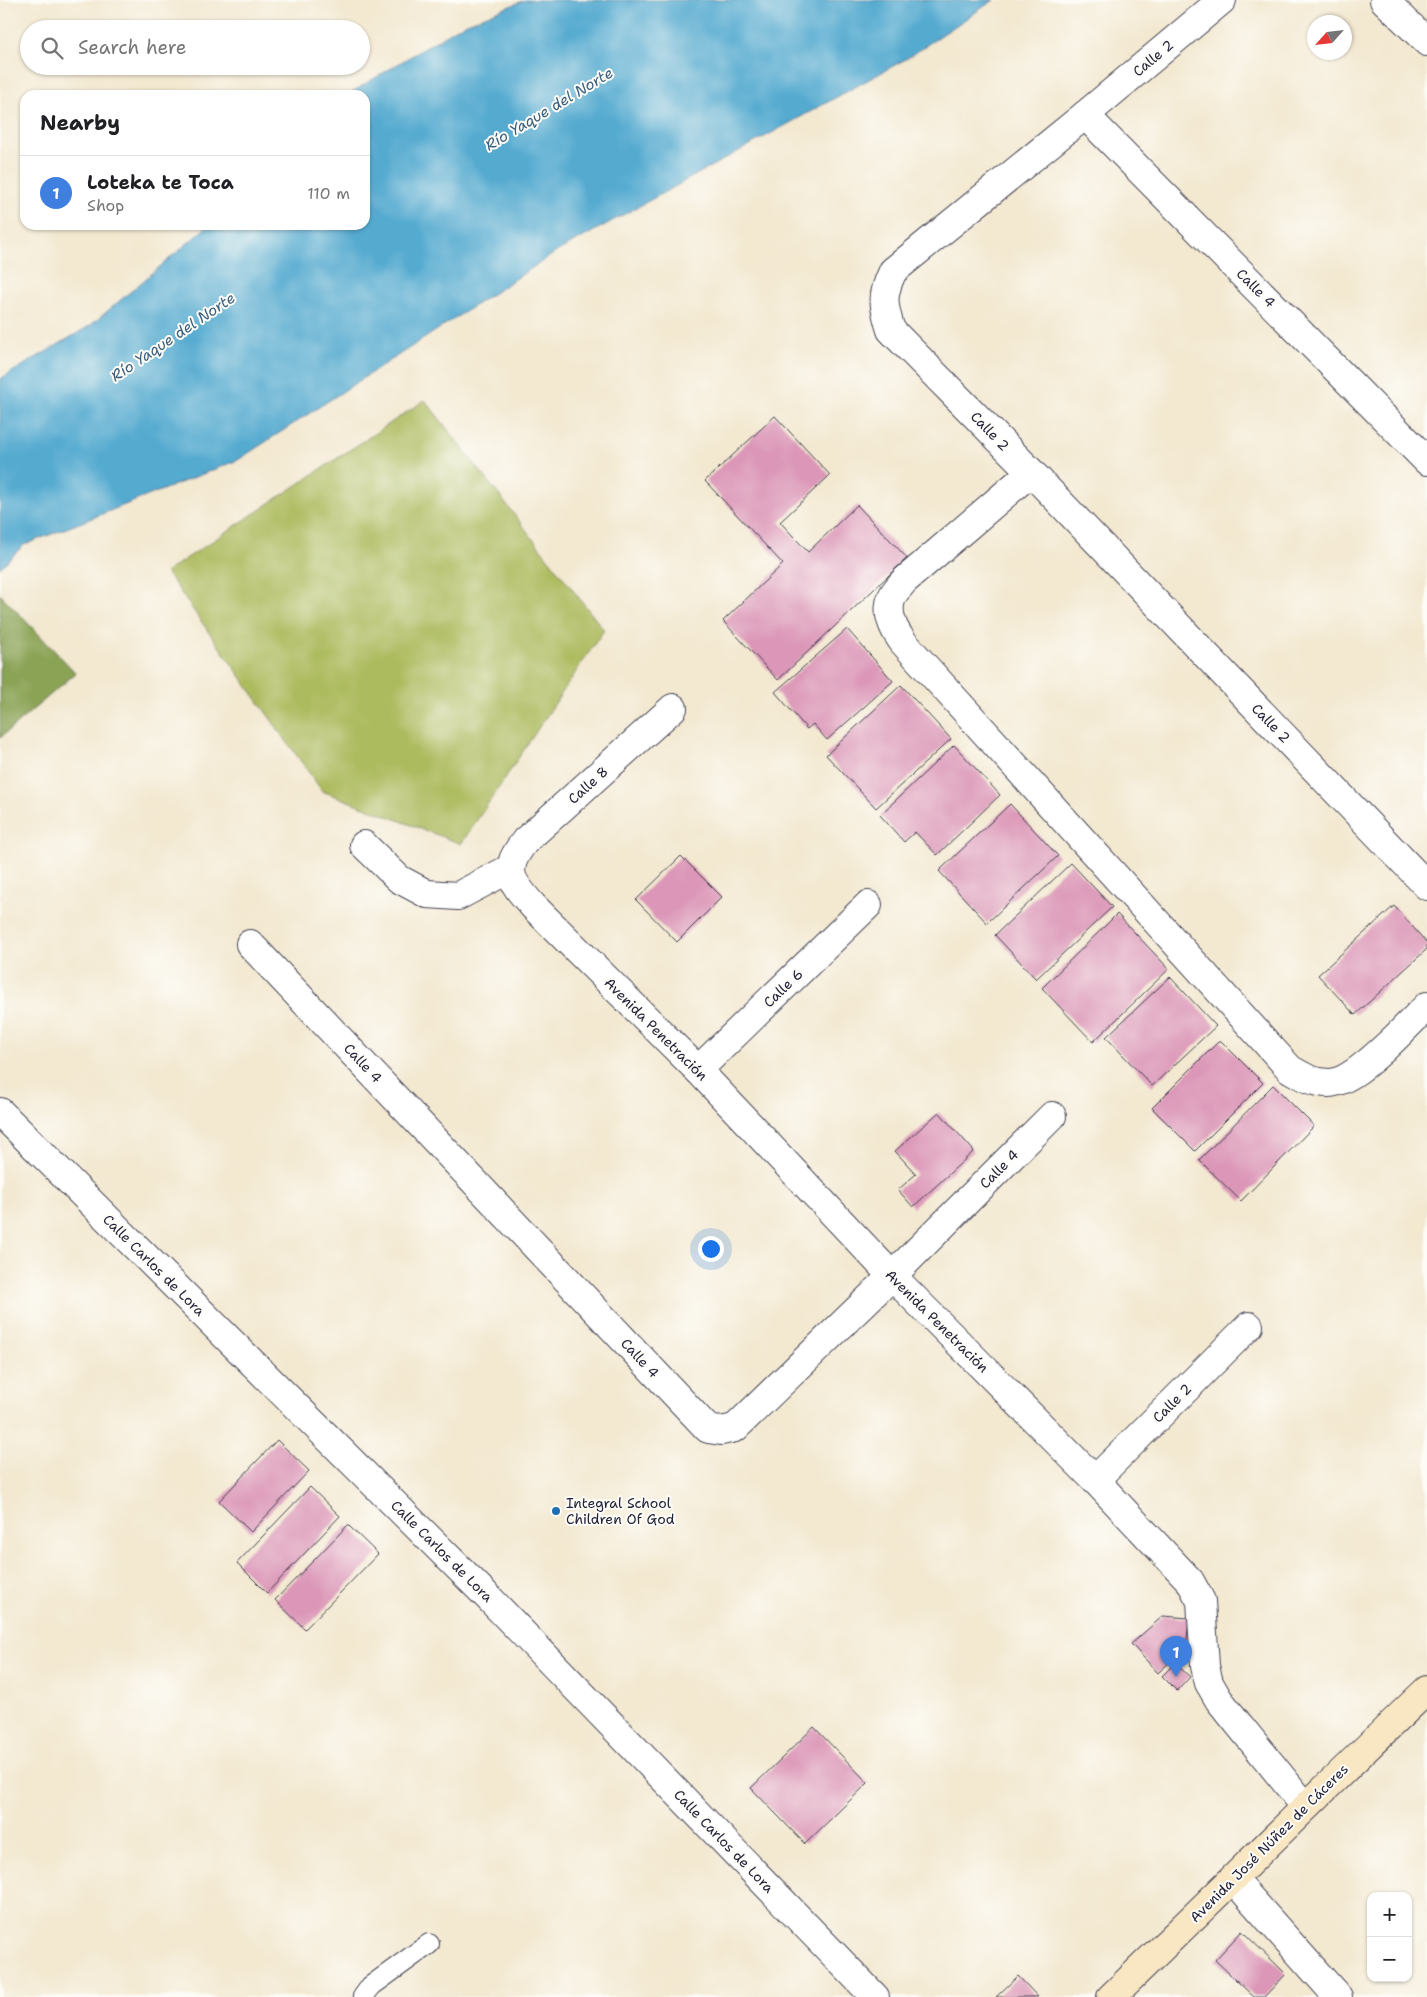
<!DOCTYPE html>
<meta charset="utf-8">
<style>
body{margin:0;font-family:"Shantell Sans",sans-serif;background:#f2f2f2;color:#202124}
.controls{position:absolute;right:15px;bottom:15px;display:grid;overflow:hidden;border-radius:10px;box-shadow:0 1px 4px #0004}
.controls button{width:45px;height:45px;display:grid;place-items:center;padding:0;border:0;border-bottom:1px solid #e0e0e0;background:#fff;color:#202124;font:25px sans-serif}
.compass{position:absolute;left:1307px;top:15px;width:45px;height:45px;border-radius:50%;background:#fff;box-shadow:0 1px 4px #0004;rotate:243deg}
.you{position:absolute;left:710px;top:1248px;width:18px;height:18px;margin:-12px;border:4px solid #fff;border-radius:50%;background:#1a73e8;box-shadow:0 0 0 8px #1a73e833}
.badge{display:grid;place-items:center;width:32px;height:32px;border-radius:50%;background:#1f6fb2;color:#fff;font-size:16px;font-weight:700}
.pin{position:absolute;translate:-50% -41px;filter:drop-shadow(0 1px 2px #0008)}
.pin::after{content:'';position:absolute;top:26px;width:18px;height:15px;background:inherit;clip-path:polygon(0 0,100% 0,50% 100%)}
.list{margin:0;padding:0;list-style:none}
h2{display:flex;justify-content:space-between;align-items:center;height:65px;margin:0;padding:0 20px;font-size:21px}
h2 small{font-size:16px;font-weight:400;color:#757577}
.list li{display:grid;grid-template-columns:32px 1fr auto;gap:15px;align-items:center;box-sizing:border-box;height:75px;padding:0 20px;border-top:1px solid #e0e0e0}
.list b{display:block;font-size:19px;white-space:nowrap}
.list p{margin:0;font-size:16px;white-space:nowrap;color:#757577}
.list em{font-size:16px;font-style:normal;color:#757577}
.icon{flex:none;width:28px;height:28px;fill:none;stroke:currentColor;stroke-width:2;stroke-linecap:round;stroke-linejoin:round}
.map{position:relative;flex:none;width:1427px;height:1997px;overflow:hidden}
.search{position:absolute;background:#fff;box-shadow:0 1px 4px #0004;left:20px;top:20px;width:350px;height:55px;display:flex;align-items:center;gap:12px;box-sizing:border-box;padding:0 18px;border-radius:28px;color:#757577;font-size:19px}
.panel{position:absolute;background:#fff;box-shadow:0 1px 4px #0004;left:20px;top:90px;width:350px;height:140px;border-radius:15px}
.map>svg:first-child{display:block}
.green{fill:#adbb5e;stroke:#686e4c}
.forest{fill:#8aa355;stroke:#566248}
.water{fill:#54aad0;stroke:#3b6686}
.building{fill:#dc97b8}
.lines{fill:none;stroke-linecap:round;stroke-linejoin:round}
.lane-casing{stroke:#414051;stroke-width:22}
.street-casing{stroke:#414051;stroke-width:30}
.secondary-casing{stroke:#414051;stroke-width:30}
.lane{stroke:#fff;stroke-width:20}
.street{stroke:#fff;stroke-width:28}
.secondary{stroke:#f9e7c3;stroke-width:28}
.poi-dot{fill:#1f6fb2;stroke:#fdfcf7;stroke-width:2}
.labels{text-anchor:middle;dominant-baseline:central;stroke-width:4;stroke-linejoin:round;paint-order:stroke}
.street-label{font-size:14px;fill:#22223b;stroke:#fdfcf7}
.poi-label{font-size:14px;fill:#22223b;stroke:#fdfcf7;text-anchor:start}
.water-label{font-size:15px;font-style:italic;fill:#385f7e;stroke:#fdfcf7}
</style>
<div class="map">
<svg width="1427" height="1997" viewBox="0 0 1427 1997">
<rect width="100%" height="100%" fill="#fdfcf7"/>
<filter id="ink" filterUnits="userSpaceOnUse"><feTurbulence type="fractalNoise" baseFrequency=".02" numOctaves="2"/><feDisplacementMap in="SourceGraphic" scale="10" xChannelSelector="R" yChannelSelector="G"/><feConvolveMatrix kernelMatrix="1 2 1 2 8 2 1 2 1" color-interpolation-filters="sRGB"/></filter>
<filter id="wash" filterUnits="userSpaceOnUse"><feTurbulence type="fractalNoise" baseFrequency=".0096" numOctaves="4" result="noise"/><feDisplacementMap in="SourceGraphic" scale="20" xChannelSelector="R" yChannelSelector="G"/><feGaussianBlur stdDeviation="1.12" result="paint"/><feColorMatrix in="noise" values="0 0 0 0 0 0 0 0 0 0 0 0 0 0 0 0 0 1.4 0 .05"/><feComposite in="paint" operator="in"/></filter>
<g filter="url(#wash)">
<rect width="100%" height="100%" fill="#f3e8d0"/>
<polygon class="green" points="425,400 604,630 461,844 322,791 166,572"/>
<polygon class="forest" points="0,594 76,673 0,738"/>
<polygon class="water" points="525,0 994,0 904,60 558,251 238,460 24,545 0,568 0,379 91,325 209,225 365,225 365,95 347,95 462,25"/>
<g id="blocks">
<g class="building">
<polygon points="775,416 830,475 780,522 808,552 857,505 907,558 778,680 723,621 783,564 705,481"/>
<polygon points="847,629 893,681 827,740 813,724 807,729 775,692"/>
<polygon points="901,685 951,739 876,808 826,755"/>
<polygon points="954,745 1000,795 937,855 915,832 904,842 880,815"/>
<polygon points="1010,804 1058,856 987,923 939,871"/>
<polygon points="681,856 722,897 677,942 636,900"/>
<polygon points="1071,863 1112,907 1036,979 995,935"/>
<polygon points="1394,906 1427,943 1427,949 1355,1015 1318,975"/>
<polygon points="1117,914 1169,969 1093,1042 1042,988"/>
<polygon points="1170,977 1216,1026 1152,1086 1106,1037"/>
<polygon points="1220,1040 1263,1083 1195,1151 1152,1108"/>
<polygon points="1273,1085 1314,1126 1241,1201 1199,1160"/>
<polygon points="939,1112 974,1151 913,1207 898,1190 916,1174 895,1151"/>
<polygon points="277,1440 309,1471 251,1532 219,1501"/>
<polygon points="310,1487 340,1516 267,1593 237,1563"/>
<polygon points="348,1525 378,1554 305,1629 275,1600"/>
<polygon points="1163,1616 1189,1618 1186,1647 1158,1673 1131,1644"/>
<polygon points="1175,1663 1190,1677 1177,1691 1162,1676"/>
<polygon points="814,1727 868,1783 805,1844 751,1788"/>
<polygon points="1242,1931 1286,1974 1264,1997 1254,1997 1215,1960"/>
<polygon points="1018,1976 1038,1997 996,1997"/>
</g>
</g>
</g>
<g filter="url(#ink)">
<use href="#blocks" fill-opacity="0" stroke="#414051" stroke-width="1"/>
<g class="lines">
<g class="lane-casing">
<polyline id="lane" points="363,1997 371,1986 429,1944"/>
</g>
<g class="street-casing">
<g id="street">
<path d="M 1222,0 L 1085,115 L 893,271 C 881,296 883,304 891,330 L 1031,472 L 1427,886"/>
<polyline points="1384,0 1427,42"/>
<polyline points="1085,115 1427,461"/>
<path d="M 1031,472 L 904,581 C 900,586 894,592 892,597 C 885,614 894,630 903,642 L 1290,1069 C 1302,1076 1313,1083 1329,1083 C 1356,1083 1407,1025 1427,1006"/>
<path d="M 673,708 L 525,841 C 501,871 511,881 533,906 L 698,1070 L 892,1276 L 1095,1480 L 1190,1581 L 1201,1601 L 1205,1666 L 1209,1683 L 1219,1700 L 1305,1806"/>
<polyline points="364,845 399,879 427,894 458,896 511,868"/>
<polyline points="250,944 708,1429 721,1431 735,1428 892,1276 1052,1116"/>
<polyline points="698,1070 868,905"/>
<polyline points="0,1112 486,1595 875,1997"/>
<polyline points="1095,1480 1249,1326"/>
<polyline points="1233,1879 1338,1997"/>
</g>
</g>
<g class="secondary-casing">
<path id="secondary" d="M 1111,1997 C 1217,1895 1321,1791 1427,1690"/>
</g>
<use href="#lane" class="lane"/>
<use href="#street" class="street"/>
<use href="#secondary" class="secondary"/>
</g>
</g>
<circle class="poi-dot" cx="556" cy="1511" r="5"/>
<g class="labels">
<g class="street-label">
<text transform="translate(1153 58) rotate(-40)">Calle 2</text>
<text transform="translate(1256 288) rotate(45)">Calle 4</text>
<text transform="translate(990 431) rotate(46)">Calle 2</text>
<text transform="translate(1271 723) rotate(46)">Calle 2</text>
<text transform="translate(588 785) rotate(-42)">Calle 8</text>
<text transform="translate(783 988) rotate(-44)">Calle 6</text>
<text transform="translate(656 1029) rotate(45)">Avenida Penetración</text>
<text transform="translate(363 1063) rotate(47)">Calle 4</text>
<text transform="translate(999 1169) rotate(-45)">Calle 4</text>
<text transform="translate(154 1265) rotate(45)">Calle Carlos de Lora</text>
<text transform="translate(937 1321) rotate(45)">Avenida Penetración</text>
<text transform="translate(640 1358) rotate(47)">Calle 4</text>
<text transform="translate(1172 1403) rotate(-45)">Calle 2</text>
<text transform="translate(442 1551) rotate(45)">Calle Carlos de Lora</text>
<text transform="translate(724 1841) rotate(46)">Calle Carlos de Lora</text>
<text transform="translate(1269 1843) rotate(-45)">Avenida José Núñez de Cáceres</text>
</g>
<g class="poi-label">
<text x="566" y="1503">Integral School<tspan x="566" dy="16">Children Of God</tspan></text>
</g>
<g class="water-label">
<text transform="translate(549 109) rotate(-31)">Río Yaque del Norte</text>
<text transform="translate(173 337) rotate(-34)">Río Yaque del Norte</text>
</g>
</g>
</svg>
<div class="controls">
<button>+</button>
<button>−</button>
</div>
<svg class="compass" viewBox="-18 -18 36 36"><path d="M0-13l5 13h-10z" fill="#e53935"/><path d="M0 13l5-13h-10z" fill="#757577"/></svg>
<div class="you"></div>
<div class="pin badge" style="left:1176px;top:1677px;background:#3f7fe0">1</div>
<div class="search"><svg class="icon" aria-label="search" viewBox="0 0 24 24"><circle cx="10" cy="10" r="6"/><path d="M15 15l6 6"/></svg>Search here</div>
<section class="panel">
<h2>Nearby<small></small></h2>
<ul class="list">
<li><span class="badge" style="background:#3f7fe0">1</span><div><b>Loteka te Toca</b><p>Shop</p></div><em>110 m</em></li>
</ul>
</section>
</div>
